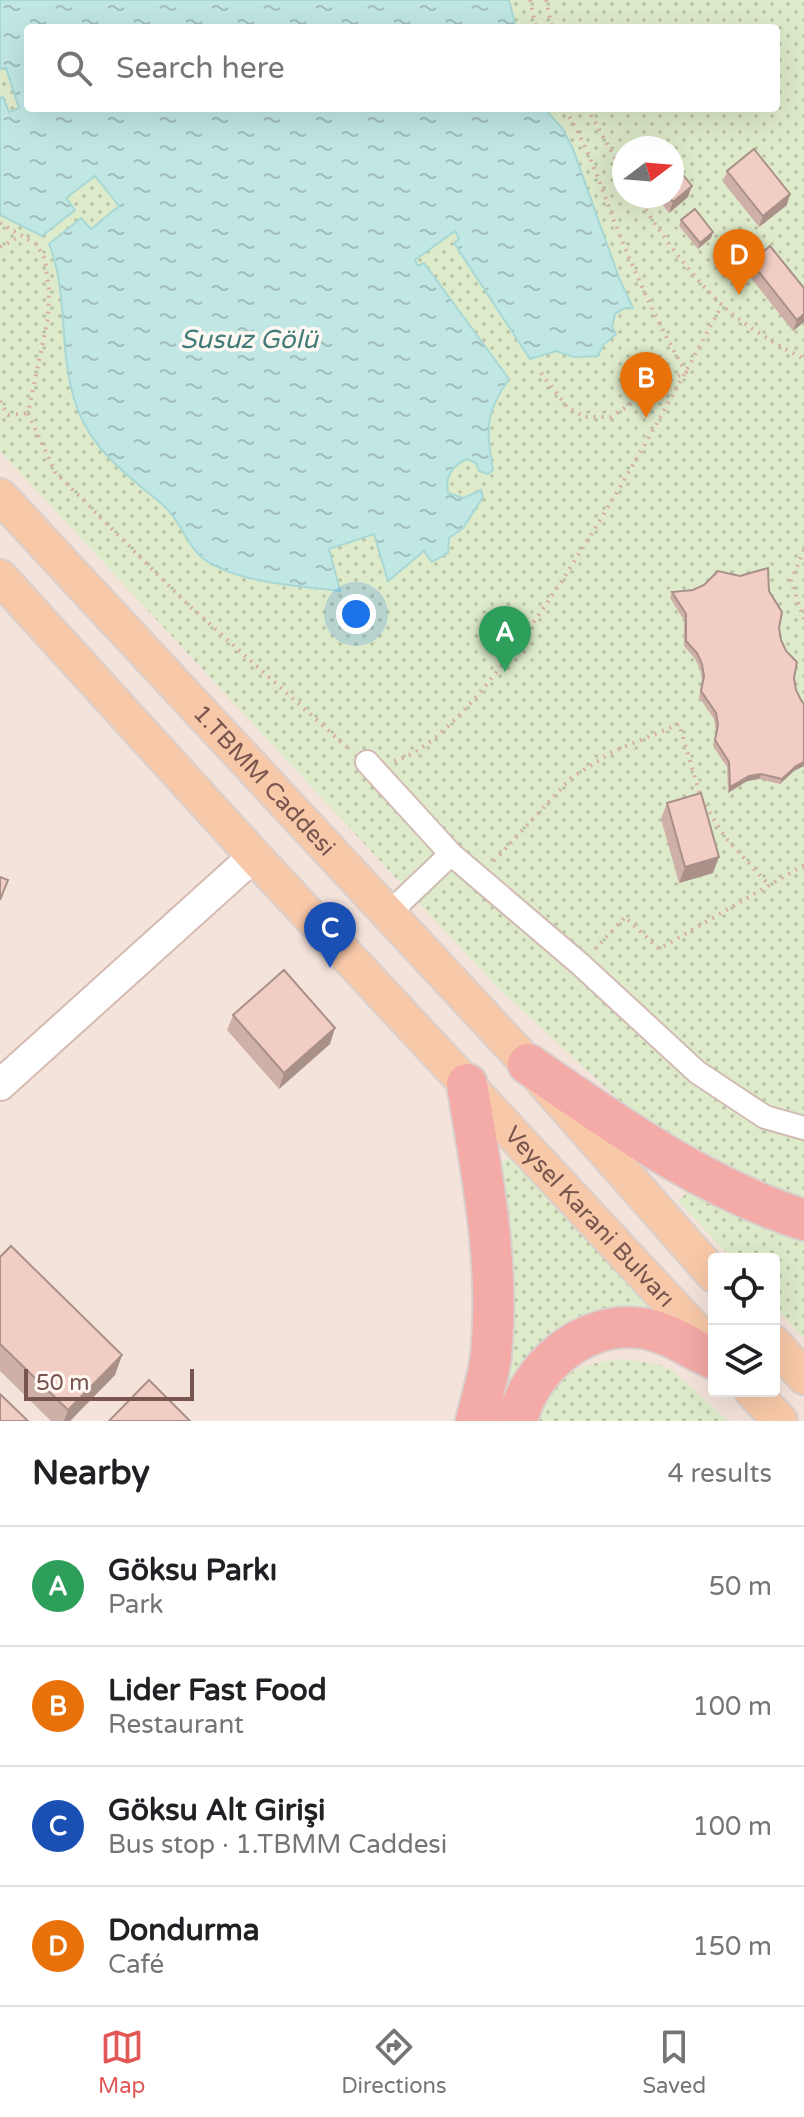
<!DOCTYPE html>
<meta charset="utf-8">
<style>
body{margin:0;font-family:"Varela Round",sans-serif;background:#f6f6f6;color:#202124}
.controls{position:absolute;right:24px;bottom:24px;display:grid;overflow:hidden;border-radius:8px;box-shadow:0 8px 32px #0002}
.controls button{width:72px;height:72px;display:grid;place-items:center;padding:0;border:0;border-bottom:2px solid #e0e0e0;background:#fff;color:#202124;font:40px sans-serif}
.compass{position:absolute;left:612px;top:136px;width:72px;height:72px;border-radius:50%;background:#fff;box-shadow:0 8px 32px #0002;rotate:74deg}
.scale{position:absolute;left:24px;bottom:20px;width:170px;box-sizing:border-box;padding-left:8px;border:4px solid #78554e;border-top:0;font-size:22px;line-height:28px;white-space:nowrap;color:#78554e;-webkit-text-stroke:6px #fff8f3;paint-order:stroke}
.you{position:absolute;left:356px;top:614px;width:28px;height:28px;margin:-20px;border:6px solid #fff;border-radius:50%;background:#1a73e8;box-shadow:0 0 0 12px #1a73e833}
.badge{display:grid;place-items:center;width:52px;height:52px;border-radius:50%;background:#e25856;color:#fff;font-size:26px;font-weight:700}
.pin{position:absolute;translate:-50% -66px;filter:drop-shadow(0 2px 4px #0008)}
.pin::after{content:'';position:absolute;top:42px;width:28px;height:24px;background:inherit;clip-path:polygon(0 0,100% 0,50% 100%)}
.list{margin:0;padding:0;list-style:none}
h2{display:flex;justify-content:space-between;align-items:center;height:104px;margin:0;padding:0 32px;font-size:34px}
h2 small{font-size:26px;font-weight:400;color:#757577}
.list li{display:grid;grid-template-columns:52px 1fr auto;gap:24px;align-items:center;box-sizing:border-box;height:120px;padding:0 32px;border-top:2px solid #e0e0e0}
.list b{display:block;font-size:30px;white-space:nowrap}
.list p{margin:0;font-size:26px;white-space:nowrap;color:#757577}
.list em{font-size:26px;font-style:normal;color:#757577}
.icon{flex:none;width:44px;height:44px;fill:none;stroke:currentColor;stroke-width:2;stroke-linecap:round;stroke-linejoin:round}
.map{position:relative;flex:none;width:804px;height:1421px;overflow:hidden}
.search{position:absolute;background:#fff;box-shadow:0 8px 32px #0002;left:24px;right:24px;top:24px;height:88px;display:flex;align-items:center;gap:20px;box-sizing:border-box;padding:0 28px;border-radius:8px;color:#757577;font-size:30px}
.sheet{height:584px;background:#fff}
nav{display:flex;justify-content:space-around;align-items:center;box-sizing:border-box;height:112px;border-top:2px solid #e0e0e0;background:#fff;font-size:22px;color:#757577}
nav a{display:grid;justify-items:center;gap:4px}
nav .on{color:#e25856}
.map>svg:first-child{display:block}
.residential{fill:#f4e3db;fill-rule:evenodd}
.grass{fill:url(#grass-dots);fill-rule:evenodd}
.water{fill:url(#water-ripples);stroke:#a7d8d6;stroke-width:2}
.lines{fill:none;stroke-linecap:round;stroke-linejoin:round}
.street-casing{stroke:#d2bbb4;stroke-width:26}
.secondary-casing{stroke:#d5bab1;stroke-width:34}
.primary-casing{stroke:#d9cfcd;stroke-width:38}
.highway-casing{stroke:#d9cfcd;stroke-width:44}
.path{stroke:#d7afa7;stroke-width:4;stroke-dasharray:2 6;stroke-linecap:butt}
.street{stroke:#fff;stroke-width:22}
.secondary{stroke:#fff;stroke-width:30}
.primary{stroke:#f8c9a8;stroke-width:34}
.highway{stroke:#f4aaa6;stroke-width:40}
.wall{fill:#cfb0a9}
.shaded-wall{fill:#a99089}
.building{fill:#f1cdc4;stroke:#a99089;stroke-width:2}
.labels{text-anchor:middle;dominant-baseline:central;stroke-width:7;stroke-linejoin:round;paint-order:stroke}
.street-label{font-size:24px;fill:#78554e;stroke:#fff8f3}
.water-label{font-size:26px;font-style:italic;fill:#427c7a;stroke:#fff8f3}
</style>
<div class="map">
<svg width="804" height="1421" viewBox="0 0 804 1421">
<defs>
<pattern id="grass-dots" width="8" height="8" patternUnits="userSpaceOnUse" patternTransform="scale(2)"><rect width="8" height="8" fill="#deebca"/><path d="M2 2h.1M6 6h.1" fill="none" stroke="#b9c1a6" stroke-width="1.8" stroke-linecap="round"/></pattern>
<pattern id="water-ripples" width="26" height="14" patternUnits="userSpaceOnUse" patternTransform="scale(2)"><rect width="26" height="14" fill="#c0e7e4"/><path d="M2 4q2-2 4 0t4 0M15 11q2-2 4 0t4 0" fill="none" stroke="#a1bebb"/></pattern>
</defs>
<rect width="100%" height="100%" fill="#fcf3ec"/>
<path class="residential" d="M 0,0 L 804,0 L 804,1421 L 0,1421 ZM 28,28 L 776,28 L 776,108 L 28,108 ZM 624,148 L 672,148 L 672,196 L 624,196 ZM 714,1259 L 774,1259 L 774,1391 L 714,1391 Z"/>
<g class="grass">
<path d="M 0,0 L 804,0 L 804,1202 L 673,1141 L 632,1112 L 498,988 L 0,451 ZM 28,28 L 776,28 L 776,108 L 28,108 ZM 624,148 L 672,148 L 672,196 L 624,196 Z"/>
<polygon points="513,1154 660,1312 643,1315 501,1421 490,1421 495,1167"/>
<polygon points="694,1186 804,1235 804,1339 774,1305 774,1259 732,1259 678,1201"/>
<path d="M 623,1359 L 657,1364 L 672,1370 L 728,1421 L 536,1421 C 556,1375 573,1364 623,1359 Z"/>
</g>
<path class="water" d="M 0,0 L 509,0 L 516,28 L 28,28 L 28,108 L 544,108 L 562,128 L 573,149 L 619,278 L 633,308 L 625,308 L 615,314 L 612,327 L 616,334 L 603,345 L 598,356 L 574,357 L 556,351 L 530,359 L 454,243 L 459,239 L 455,231 L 415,260 L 418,266 L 424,263 L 509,379 C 485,413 486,429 493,470 L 488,474 L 479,471 L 476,463 L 467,459 C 451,466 445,477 448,493 L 464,498 L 481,490 L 483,497 L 463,528 L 449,538 L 448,553 L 432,562 L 424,551 L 388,581 L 374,534 L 329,549 L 340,591 C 301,586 236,583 204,559 C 189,548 181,524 168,510 C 160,501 149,494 140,486 C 109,460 83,435 73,395 C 59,346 68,291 49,244 L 81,218 L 91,229 L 119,206 L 95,176 L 66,198 L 75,210 L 42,236 L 0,215 L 0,98 L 3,97 L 9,112 L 19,108 L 6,68 L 0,69 Z"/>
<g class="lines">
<g class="street-casing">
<g id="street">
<polyline points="367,762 451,854 580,964 697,1072 765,1117 804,1128"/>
<polyline points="388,914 451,854"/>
</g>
</g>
<g class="secondary-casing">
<polyline id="secondary" points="0,1085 254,856"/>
</g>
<g class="primary-casing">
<g id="primary">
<path id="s1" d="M 0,496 L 528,1064 L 714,1275"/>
<path id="s2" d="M 0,577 L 254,856 L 714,1350"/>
<polyline points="774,1343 804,1377"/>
<polyline points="752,1391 780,1421"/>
</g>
</g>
<g class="highway-casing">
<g id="highway">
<path d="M 528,1064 C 615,1124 702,1187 804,1220"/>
<path d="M 467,1084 C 482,1174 500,1264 491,1355 C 489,1377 481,1399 476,1421"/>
<path d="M 517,1421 C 529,1368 583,1321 640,1328 C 665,1330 691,1349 714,1359"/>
</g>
</g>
<g class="path">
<polyline points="530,0 536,28"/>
<polyline points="546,0 552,28"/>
<polyline points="587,108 624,174"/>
<path d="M 637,196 C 659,232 690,275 721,304 C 744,326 776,344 804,359"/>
<polyline points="0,223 36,244 45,259 49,291 48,318 28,413 55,472 183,600 349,749"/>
<polyline points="0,247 21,236"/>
<path d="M 541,373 L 567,407 L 585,417 L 611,417 L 655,388 L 686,372 C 657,323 635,273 614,221 C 600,182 586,143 564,108"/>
<polyline points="0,401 8,415 28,413"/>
<polyline points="804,550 791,581 804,619"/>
<path d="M 394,761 C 493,736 670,400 722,305"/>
<polyline points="494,861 571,778 612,752 679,724 702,801 725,837 768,884"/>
<polyline points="595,949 625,917 659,949 804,865"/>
</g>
<use href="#street" class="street"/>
<use href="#secondary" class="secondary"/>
<use href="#primary" class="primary"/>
<use href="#highway" class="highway"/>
</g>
<g class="wall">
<polygon points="727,171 787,205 759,227 723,182"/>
<polygon points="656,196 672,196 688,197 669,213"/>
<polygon points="681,220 713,232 711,238 698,249 679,226"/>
<polygon points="751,262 804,288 804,322 793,331 747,273"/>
<polygon points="769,591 779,628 781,640 794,678 794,771 780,784 759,779 747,781 728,793 727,767 713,746 716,731 714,719 699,697 702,681 700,669 695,659 684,646 684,620 670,598 672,592"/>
<polygon points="667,803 713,873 679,883 661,819"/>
<polygon points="233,1015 330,1044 279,1089 227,1030"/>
<polygon points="0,1257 122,1355 115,1375 70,1421 51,1421 0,1371"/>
</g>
<g class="shaded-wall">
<polygon points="692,186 688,197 669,213 673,202"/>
<polygon points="790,194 787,205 759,227 763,216"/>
<polygon points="713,232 711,238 698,249 700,243"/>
<polygon points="804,314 804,322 793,331 797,320"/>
<polygon points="804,762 804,766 794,771 780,784 782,779 796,766"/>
<polygon points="761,774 759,779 747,781 728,793 730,787 749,776"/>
<polygon points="719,857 713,873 679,883 685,867"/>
<polygon points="335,1028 330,1044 279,1089 284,1073"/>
<polygon points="122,1355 115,1375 70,1421 64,1421 68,1410"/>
</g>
<g class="building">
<polygon points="754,149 790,194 763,216 727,171"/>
<polygon points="672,161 692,186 673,202 669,196 672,196"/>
<polygon points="695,209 713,232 700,243 681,220"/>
<polygon points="770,246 804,288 804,314 797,320 751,262"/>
<polygon points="768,568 769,591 782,612 779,628 781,640 786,651 797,662 794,678 796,690 801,700 804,704 804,762 796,766 782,779 761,774 749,776 730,787 729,762 715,740 718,725 716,713 701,691 704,676 702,664 697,653 686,641 686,614 672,592 693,590 704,585 718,571 740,576"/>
<polygon points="701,793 719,857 685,867 667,803"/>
<polygon points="0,877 8,880 0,900"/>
<polygon points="284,970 335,1028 284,1073 233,1015"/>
<polygon points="11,1246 122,1355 68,1410 0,1344 0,1257"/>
<polygon points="149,1380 190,1421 109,1421"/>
<polygon points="0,1394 28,1421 0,1421"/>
</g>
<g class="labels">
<g class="street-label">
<text stroke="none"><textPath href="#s1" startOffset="388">1.TBMM Caddesi</textPath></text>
<text stroke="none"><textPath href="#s2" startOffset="870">Veysel Karani Bulvarı</textPath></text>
</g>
<g class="water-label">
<text x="249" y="339">Susuz Gölü</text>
</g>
</g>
</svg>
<div class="controls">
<button><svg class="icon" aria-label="locate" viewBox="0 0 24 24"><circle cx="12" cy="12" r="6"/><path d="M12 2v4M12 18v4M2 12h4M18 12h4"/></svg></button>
<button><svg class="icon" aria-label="layers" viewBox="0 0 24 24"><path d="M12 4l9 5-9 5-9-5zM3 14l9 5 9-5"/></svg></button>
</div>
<svg class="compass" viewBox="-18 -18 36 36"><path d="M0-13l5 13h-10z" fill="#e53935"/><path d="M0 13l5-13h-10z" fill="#757577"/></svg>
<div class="scale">50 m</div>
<div class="you"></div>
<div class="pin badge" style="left:505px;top:672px;background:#2e9e5b">A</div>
<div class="pin badge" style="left:646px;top:418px;background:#e8710a">B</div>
<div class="pin badge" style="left:330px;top:968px;background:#1a4fb4">C</div>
<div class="pin badge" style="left:739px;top:295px;background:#e8710a">D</div>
<div class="search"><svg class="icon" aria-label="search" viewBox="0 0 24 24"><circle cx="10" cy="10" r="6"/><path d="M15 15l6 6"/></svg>Search here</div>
</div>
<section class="sheet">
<h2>Nearby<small>4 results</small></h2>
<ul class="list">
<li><span class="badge" style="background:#2e9e5b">A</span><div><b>Göksu Parkı</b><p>Park</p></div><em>50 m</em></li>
<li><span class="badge" style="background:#e8710a">B</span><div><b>Lider Fast Food</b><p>Restaurant</p></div><em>100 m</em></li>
<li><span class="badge" style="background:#1a4fb4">C</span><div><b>Göksu Alt Girişi</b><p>Bus stop · 1.TBMM Caddesi</p></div><em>100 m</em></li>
<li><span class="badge" style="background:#e8710a">D</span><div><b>Dondurma</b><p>Café</p></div><em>150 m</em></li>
</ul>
</section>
<nav>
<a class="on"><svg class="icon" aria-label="map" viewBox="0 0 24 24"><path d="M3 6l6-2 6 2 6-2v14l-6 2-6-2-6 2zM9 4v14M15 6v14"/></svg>Map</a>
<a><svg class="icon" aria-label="directions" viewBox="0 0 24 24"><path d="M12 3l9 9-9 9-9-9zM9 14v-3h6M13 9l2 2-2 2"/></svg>Directions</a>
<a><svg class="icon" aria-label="saved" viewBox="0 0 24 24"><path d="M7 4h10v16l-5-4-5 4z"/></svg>Saved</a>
</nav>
